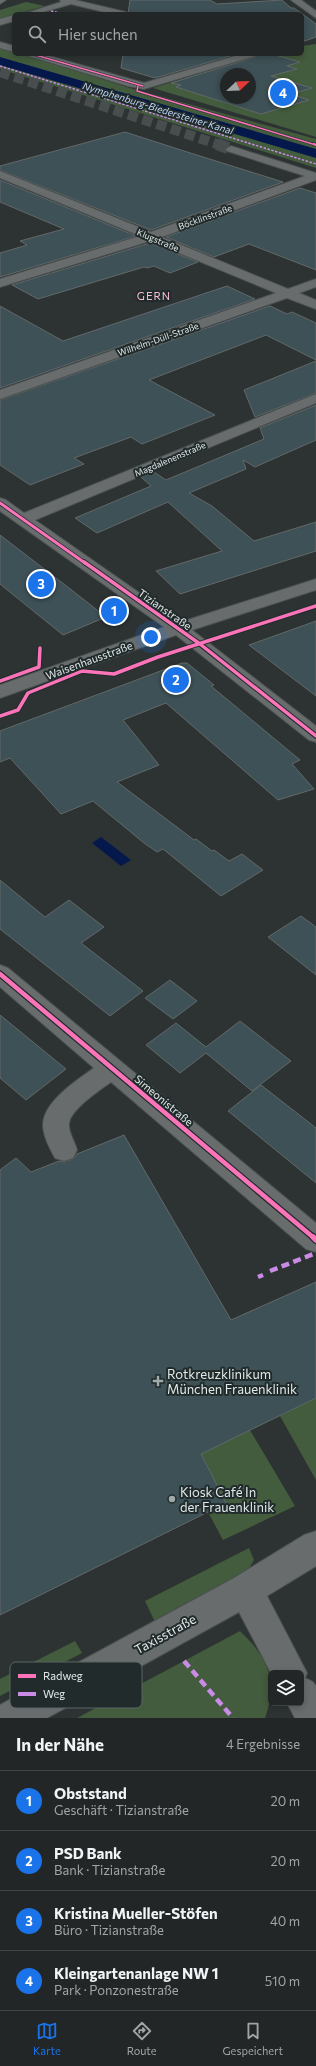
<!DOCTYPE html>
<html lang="de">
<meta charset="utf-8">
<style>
body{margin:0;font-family:Commissioner,sans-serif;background:#2a2e2e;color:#f1f3f6}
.controls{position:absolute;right:12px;bottom:12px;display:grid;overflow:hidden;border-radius:6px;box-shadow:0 2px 6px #0003}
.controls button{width:36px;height:36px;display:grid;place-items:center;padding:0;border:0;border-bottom:1px solid #3f4343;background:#222626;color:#f1f3f6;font:20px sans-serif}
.compass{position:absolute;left:220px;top:68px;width:36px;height:36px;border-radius:50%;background:#222626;box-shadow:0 2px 6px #0003;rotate:67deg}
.you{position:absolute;left:151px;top:637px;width:14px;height:14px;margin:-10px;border:3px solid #fff;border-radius:50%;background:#1a73e8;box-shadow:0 0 0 6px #1a73e833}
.badge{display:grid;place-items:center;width:26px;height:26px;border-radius:50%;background:#1a73e8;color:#fff;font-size:13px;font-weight:700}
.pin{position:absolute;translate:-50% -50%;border:2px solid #fff;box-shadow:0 1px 4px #0006}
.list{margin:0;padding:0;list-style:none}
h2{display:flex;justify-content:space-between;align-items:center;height:52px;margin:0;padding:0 16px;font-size:17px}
h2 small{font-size:13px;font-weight:400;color:#a2a5a7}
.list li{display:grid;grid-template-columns:26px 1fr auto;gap:12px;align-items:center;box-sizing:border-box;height:60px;padding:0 16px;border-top:1px solid #3f4343}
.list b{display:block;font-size:15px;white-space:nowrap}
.list p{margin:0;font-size:13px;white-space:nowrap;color:#a2a5a7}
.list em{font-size:13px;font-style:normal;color:#a2a5a7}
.icon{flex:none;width:22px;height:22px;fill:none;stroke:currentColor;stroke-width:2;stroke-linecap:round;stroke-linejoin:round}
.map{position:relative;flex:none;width:316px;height:1718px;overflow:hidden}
.search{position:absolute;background:#222626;box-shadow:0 2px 6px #0003;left:12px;right:12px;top:12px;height:44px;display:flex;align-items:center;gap:10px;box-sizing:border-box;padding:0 14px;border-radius:6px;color:#a2a5a7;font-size:15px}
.sheet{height:292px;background:#222626}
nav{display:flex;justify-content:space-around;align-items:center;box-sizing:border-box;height:56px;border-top:1px solid #3f4343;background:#222626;font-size:11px;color:#a2a5a7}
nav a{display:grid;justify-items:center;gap:2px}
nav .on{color:#1a73e8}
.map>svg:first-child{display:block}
.green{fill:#435c3d;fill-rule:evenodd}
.water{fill:#04184b}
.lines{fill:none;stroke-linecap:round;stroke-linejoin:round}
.canal{fill:#04184b;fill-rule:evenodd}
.building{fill:#3e5156;stroke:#636869;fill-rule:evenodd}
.minor-tunnel-far1{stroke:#484e4e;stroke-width:10;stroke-dasharray:10 5;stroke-linecap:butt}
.minor-tunnel{stroke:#484e4e;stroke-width:12;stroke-dasharray:12 6;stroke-linecap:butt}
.minor-casing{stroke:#4a5050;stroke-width:2}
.minor{fill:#686c6c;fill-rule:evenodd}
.quiet-far1{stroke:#ca8be6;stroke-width:1.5;stroke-dasharray:2.5 1.5;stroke-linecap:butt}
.quiet{stroke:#ca8be6;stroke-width:4.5;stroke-dasharray:8 4.5;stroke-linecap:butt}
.cycleway-far5-casing{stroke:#212b2b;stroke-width:2.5}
.cycleway-far4-casing{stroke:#212b2b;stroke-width:3.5}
.cycleway-far3-casing{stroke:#212b2b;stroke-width:4.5}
.cycleway-far2-casing{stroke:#212b2b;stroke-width:5.5}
.cycleway-far1-casing{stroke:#212b2b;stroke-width:7}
.cycleway-casing{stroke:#212b2b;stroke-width:8}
.cycleway-far5{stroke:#fb73b8;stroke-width:1.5}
.cycleway-far4{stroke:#fb73b8;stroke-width:2}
.cycleway-far3{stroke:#fb73b8;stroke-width:3}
.cycleway-far2{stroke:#fb73b8;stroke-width:3.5}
.cycleway-far1{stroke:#fb73b8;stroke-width:4.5}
.cycleway{stroke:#fb73b8;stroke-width:5.5}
.poi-dot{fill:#a2a9a9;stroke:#212b2b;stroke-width:1.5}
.labels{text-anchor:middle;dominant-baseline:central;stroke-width:4;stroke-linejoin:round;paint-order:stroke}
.far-street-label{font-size:9px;fill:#e1e8e8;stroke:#212b2b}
.far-water-label{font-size:10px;font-style:italic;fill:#bfd4f8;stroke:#212b2b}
.far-quarter-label{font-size:11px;letter-spacing:1px;fill:#fbbcd6;stroke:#212b2b}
.street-label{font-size:11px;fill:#e1e8e8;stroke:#212b2b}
.near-poi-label{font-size:13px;fill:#e1e8e8;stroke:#212b2b;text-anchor:start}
.near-street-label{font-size:13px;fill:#e1e8e8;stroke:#212b2b}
.key{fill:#212b2b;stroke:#5b6464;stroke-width:1}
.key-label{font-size:11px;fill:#e1e8e8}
</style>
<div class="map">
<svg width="316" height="1718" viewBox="0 0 316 1718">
<rect width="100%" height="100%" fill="#2d3333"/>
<g class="green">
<polygon points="26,2 45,6 0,19 0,10"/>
<path d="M 316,44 L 316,137 L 153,88 L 264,54 L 302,54 L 302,46 ZM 226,74 L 250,74 L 250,98 L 226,98 Z"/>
<polygon points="0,48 14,52 14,54 21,54 130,88 316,139 316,168 0,69"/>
<polygon points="316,1398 316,1480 280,1416"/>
<polygon points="250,1430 295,1506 223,1540 208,1512 226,1503 201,1454"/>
<polygon points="249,1548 254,1560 243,1579 156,1624 145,1601"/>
<path d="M 240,1631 C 268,1658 279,1680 265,1718 L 77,1718 Z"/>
<polygon points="75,1641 82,1653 0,1696 0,1679"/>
</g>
<polygon class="water" points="101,837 131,860 121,866 92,843"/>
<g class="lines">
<polygon class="canal" points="0,57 316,149 316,158 0,65"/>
</g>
<g class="building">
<polygon points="130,0 210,0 217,4 282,0 291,8 294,8 316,24 316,37 302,42 302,14 128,14"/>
<polygon points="123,54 237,54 155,78 121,68"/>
<path d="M 258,54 L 272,54 L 300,62 L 287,66 L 297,69 L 271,76 L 312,88 L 291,94 L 309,100 L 261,114 L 176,87 L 181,85 L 171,83 L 255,57 ZM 226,74 L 250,74 L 250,98 L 226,98 Z"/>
<polygon points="125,132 184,151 283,182 151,230 0,170 0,166"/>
<polygon points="0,180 136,236 0,277 0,253 27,245 20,241 64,229 0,202"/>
<polygon points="300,188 316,193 316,270 249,244 214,257 166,237"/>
<polygon points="150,243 198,262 170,273 154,266 147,268 144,267 38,299 12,285"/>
<polygon points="227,286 255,299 0,388 0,306 63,341"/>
<polygon points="270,306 287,314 292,312 316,323 316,360 266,335 149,380 215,415 142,444 131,437 74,458 84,464 30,485 0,465 0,400"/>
<polygon points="316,361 316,393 255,417 244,390"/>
<polygon points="316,405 316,440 255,467 243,460 246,469 189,493 212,506 254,541 316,522 316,551 180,594 156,571 222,551 168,502 97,533 75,518 151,486 141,477 154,472 166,480 264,439 260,428"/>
<polygon points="0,535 69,588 106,617 63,635 0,584"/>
<polygon points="316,621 316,696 249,645"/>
<polygon points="182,663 187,663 214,685 211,686 300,760 292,764 314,789 278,800 166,703 123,720 159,765 117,782 194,840 196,839 212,851 214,850 229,861 242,854 263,870 221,896 163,849 157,852 144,843 93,801 61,814 10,758 0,762 0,731"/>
<polygon points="0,880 45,917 69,900 104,927 81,943 143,991 110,1016 0,929"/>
<polygon points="301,916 316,927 316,975 268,937"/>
<polygon points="170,980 197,1001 173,1019 145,998"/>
<polygon points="0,1015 66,1069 26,1100 0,1078"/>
<polygon points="240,1021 291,1061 252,1091 206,1053 180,1073 146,1045 176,1023 206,1047"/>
<polygon points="261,1085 316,1128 316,1183 228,1111"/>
<polygon points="124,1135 231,1320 316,1282 316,1398 201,1454 226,1503 0,1615 0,1170 16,1158 31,1172 59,1161 64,1162 73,1159 77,1154"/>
</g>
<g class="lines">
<polyline class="minor-tunnel-far1" points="0,72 220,145"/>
<polyline class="minor-tunnel" points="217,144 231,149"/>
<g class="minor-casing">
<g id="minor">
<polygon points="0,0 6,0 0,4"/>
<polygon points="60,0 75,0 126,12 127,14 112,14 71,4 37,14 23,14 61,2"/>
<polygon points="291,0 301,0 316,11 316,18"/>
<polygon points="14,15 14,21 0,25 0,19"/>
<polygon points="0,42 14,46 14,52 0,48"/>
<polygon points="27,54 42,54 144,83 242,54 257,54 255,56 144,89 128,86 29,56"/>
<polygon points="231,146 316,173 316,180 162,237 288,289 316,279 316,287 299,293 316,300 316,309 287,298 0,399 0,390 276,293 150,241 0,287 0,279 140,236 0,178 0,171 151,232 305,176 227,151 226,149"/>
<polygon points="316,394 316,403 35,520 181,622 316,579 316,590 192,630 316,726 316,742 309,740 176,635 0,698 0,685 164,627 0,511 0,498 6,500 24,513"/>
<path d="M 0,965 L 8,968 L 316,1223 L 316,1252 L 306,1249 L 111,1082 C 100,1090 71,1109 69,1123 C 68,1132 75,1142 77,1150 L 73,1158 L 64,1161 L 55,1158 C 50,1149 43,1136 43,1125 C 43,1102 77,1080 94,1068 L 0,987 Z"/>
<polygon points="316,1531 316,1566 267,1596 307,1673 305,1678 313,1682 316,1686 316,1718 295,1718 287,1703 301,1703 301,1673 271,1673 239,1612 47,1718 0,1718 0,1705 234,1578 304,1535"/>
</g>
</g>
<use href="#minor" class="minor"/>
<g class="quiet-far1">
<polyline points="51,11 65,14"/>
<polyline points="0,66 316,164"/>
</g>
<g class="quiet">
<polyline points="270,1271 316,1253"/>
<polyline points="258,1277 263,1275"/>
<polyline points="184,1661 233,1718"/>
</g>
<g class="cycleway-far5-casing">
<g id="cycleway-far5">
<polyline points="32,54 143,86"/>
<polyline points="138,86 137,91 316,145"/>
</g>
</g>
<g class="cycleway-far4-casing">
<polyline id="cycleway-far4" points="314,144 316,145"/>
</g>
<g class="cycleway-far3-casing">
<polyline id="cycleway-far3" points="0,503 85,563"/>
</g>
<g class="cycleway-far2-casing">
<g id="cycleway-far2">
<polyline points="84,562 200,644 316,736"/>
<polyline points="0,681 39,667 40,648"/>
<polyline points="0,716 18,710 28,693 82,671 114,674 158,657 316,606"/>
</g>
</g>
<g class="cycleway-far1-casing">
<polyline id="cycleway-far1" points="0,974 314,1238"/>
</g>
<g class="cycleway-casing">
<polyline id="cycleway" points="313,1237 316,1240"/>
</g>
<use href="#cycleway-far5" class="cycleway-far5"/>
<use href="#cycleway-far4" class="cycleway-far4"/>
<use href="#cycleway-far3" class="cycleway-far3"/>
<use href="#cycleway-far2" class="cycleway-far2"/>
<use href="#cycleway-far1" class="cycleway-far1"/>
<use href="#cycleway" class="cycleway"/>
</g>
<g class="poi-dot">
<path d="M156 1375h4v4h4v4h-4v4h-4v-4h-4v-4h4z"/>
<circle cx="172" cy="1499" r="4"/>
</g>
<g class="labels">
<g class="far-street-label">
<text transform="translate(205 217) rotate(-20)">Böcklinstraße</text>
<text transform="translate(158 240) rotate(23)">Klugstraße</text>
<text transform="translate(158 339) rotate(-19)">Wilhelm-Düll-Straße</text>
<text transform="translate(170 459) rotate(-23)">Magdalenenstraße</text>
</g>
<g class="far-water-label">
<text transform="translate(158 108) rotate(17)">Nymphenburg-Biedersteiner Kanal</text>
</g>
<g class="far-quarter-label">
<text x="154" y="295">GERN</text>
</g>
<g class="street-label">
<text transform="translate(165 609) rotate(35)">Tizianstraße</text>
<text transform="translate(89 660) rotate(-20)">Waisenhausstraße</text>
<text transform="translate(164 1100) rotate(40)">Simeonistraße</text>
</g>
<g class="near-poi-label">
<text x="167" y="1374">Rotkreuzklinikum<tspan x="167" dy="15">München Frauenklinik</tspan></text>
<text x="180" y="1492">Kiosk Café In<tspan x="180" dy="15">der Frauenklinik</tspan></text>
</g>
<g class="near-street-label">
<text transform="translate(165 1634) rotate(-29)">Taxisstraße</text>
</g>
</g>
<rect x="10" y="1662" width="132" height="46" rx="6" class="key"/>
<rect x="18" y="1674" width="18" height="4" fill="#fb73b8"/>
<rect x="18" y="1692" width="18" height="4" fill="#ca8be6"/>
<g class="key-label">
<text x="43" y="1680">Radweg</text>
<text x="43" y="1698">Weg</text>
</g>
</svg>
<div class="controls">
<button><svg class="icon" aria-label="layers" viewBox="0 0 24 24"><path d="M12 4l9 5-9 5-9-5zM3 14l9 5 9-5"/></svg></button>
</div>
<svg class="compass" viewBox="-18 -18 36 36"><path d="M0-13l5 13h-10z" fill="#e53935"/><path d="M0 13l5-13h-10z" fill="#a2a5a7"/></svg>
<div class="you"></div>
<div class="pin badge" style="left:114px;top:611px">1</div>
<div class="pin badge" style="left:176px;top:680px">2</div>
<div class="pin badge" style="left:41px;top:584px">3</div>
<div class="pin badge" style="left:283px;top:93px">4</div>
<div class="search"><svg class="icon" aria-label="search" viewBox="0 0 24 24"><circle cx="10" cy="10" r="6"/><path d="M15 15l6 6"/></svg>Hier suchen</div>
</div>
<section class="sheet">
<h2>In der Nähe<small>4 Ergebnisse</small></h2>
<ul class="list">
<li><span class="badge">1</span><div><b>Obststand</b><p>Geschäft · Tizianstraße</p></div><em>20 m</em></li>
<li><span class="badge">2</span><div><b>PSD Bank</b><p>Bank · Tizianstraße</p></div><em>20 m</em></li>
<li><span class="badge">3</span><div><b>Kristina Mueller-Stöfen</b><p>Büro · Tizianstraße</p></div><em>40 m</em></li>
<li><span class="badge">4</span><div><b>Kleingartenanlage NW 1</b><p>Park · Ponzonestraße</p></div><em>510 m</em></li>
</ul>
</section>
<nav>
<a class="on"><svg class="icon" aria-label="map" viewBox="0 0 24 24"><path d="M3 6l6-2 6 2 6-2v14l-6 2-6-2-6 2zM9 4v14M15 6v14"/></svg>Karte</a>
<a><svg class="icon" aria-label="directions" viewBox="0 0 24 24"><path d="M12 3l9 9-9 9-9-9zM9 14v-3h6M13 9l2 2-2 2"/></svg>Route</a>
<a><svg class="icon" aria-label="saved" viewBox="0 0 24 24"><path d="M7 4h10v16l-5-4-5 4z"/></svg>Gespeichert</a>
</nav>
